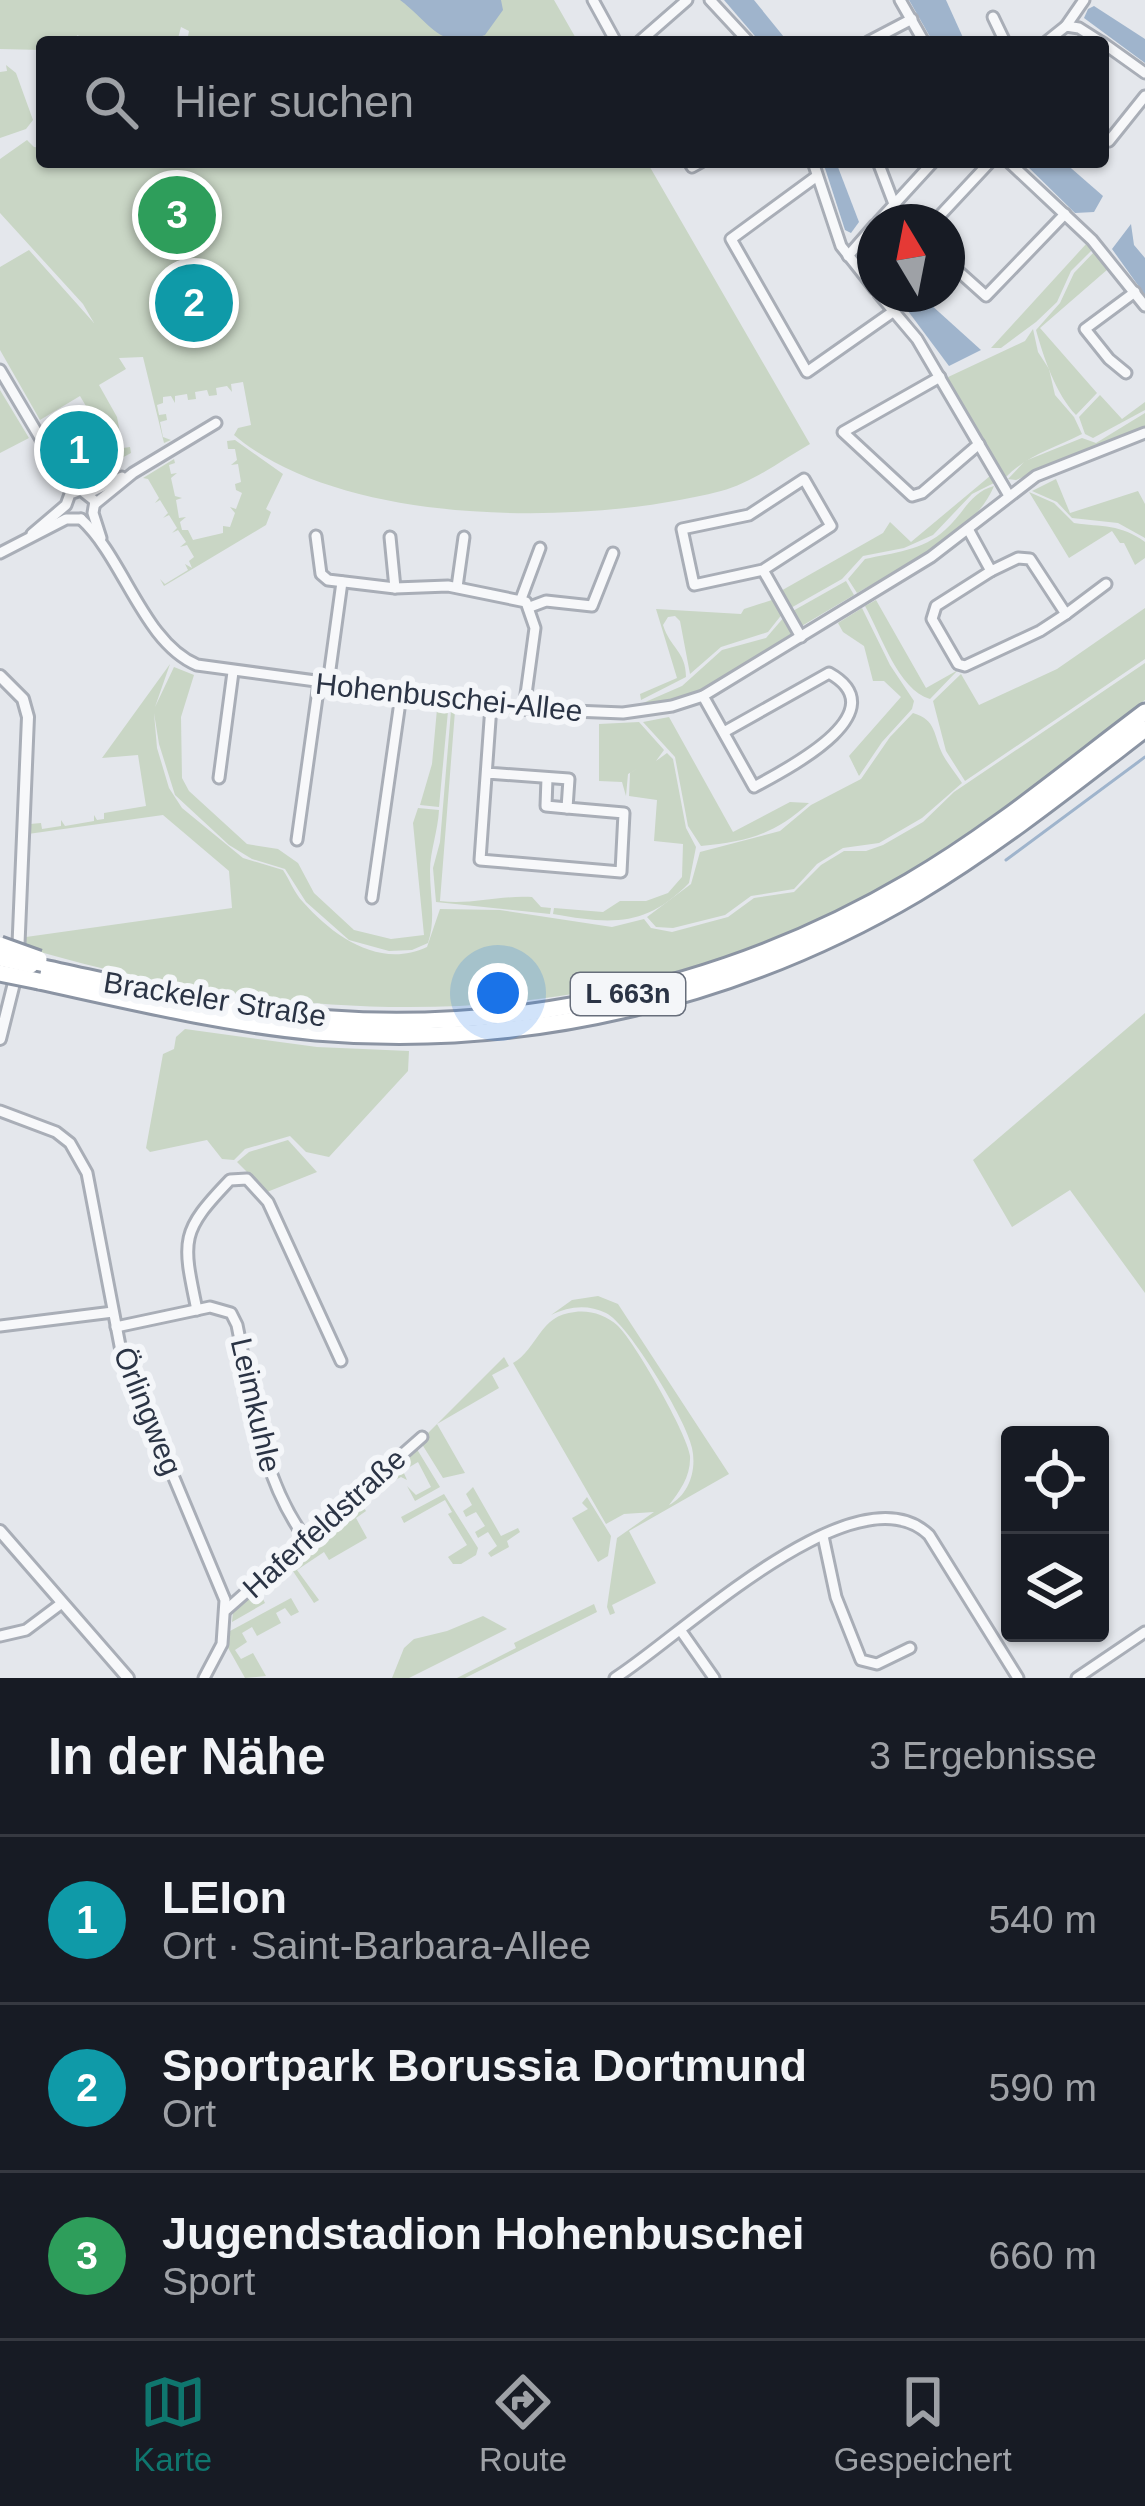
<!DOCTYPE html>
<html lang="de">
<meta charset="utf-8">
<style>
body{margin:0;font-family:Arial,sans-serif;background:#20242c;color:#f1f3f6}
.controls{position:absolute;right:36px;bottom:36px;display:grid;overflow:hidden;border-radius:12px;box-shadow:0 3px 9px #0004}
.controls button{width:108px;height:108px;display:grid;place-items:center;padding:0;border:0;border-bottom:3px solid #363941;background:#171b24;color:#f1f3f6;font:60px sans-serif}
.compass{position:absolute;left:857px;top:204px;width:108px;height:108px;border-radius:50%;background:#171b24;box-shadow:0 3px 9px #0004;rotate:350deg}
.you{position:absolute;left:498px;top:993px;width:42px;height:42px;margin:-30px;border:9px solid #fff;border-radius:50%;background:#1a73e8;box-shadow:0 0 0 18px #1a73e833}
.badge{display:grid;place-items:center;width:78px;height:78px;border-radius:50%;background:#0f766e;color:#fff;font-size:39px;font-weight:700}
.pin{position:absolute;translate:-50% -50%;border:6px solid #fff;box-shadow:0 3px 12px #0006}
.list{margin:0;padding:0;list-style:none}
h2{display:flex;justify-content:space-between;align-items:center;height:156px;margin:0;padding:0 48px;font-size:51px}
h2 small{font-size:39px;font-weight:400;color:#9ea1a6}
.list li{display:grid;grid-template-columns:78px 1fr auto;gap:36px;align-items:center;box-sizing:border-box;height:168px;padding:0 48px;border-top:3px solid #363941}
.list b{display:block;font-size:45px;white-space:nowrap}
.list p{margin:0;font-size:39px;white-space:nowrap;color:#9ea1a6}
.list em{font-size:39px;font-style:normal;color:#9ea1a6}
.icon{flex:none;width:66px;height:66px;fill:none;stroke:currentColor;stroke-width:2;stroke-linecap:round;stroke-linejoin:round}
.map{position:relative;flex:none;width:1145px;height:1678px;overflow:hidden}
.search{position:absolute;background:#171b24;box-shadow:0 3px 9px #0004;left:36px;right:36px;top:36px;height:132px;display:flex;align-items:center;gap:30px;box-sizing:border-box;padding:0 42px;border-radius:12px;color:#9ea1a6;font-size:45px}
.sheet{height:660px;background:#171b24}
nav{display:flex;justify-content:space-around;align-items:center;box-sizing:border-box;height:168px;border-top:3px solid #363941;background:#171b24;font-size:33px;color:#9ea1a6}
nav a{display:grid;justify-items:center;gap:6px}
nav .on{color:#0f766e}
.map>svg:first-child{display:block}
.green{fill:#c9d6c5}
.water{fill:#9fb4cc}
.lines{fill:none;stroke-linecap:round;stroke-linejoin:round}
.stream{stroke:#9fb4cc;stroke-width:3}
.minor-casing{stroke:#a9aeb7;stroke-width:15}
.tertiary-casing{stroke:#a9aeb7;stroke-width:16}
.trunk-casing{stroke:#8b94a3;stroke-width:21}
.minor{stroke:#f7f8fa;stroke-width:9}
.tertiary{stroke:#f7f8fa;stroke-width:10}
.trunk{stroke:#fff;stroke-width:15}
.trunk-bridge-casing{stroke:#8b94a3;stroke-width:21;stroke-linecap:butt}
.trunk-bridge{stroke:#fff;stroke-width:15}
.labels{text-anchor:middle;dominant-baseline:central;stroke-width:12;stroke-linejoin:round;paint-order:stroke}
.shield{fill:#f4f6f9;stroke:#676e7b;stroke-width:3}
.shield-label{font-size:27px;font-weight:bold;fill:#2b3445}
.street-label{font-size:30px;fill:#2b3445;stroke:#f4f6f9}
</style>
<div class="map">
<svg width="1145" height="1678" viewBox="0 0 1145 1678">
<rect width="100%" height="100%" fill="#e4e7ec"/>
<g class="green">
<polygon points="0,0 554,0 578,42 187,42 189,31 181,27 177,42 83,42 78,35 68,42 42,42 42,50 0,49"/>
<polygon points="6,65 16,73 33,120 26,129 0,138 0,72 7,71"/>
<path d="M 27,140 L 34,147 L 42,148 L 42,162 L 647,162 L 810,444 C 782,460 752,483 721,491 C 587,526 344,528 234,435 L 238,428 L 251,425 L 243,382 L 231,384 L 232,392 L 227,386 L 216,388 L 217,395 L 209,396 L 207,390 L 195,392 L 196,399 L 188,400 L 187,394 L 175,396 L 175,403 L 171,396 L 163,397 L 163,403 L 157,405 L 159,415 L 166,414 L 167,420 L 160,422 L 163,437 L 171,440 L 164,443 L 143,357 L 119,358 L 126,369 L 99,385 L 117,417 L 123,448 L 130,447 L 131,453 L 118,460 L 80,396 L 40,420 L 0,350 L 0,267 L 29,250 L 94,323 L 83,304 L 0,213 L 0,159 Z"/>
<polygon points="1087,243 1093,249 1071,271 1057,302 1036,322 1001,348 991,348"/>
<path d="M 1095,251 L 1108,269 L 1040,328 L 1097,393 L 1076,415 C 1056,394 1044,359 1036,330 L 1060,303 L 1074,273 Z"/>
<path d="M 1033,329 L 1038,352 L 1049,369 L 1055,395 L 1074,417 L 1082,434 C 1053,449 1029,454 1006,477 L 946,378 L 1025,341 Z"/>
<polygon points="0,390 29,438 0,453"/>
<polygon points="1100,395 1122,419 1145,402 1145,410 1093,438 1085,434 1079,417"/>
<polygon points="1145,413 1145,427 1016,480 1008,479 1025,461 1082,438 1096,443"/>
<polygon points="235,440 283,474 266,509 271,512 266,525 164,586 160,579 165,584 188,570 185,564 192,568 189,561 194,557 187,545 180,547 186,542 178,530 172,533 177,528 169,515 163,518 168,513 160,500 155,503 159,498 148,479 143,478 174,459 175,463 169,465 171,474 177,473 171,478 175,496 182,498 176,500 179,518 186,517 180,522 182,530 188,530 193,540 223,533 223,526 230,527 235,513 230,507 236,509 242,493 236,490 235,484 241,482 238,464 231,465 237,460 235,449 228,449 227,441"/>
<polygon points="990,476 994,483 972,494 933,535 904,548 863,556 842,579 789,609 779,592 883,533 890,522 911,542"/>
<polygon points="1056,479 1070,513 1138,491 1145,504 1145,538 1118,523 1072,518 1057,502 1032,491"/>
<path d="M 994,486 C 974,535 901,568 857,593 L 848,579 L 865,559 C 892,553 924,550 945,530 C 963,515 970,492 994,486 Z"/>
<path d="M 1029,492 L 1054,503 L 1074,523 C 1102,527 1121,524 1145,542 L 1145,558 L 1135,565 L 1124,543 L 1120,543 L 1112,531 L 1069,558 Z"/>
<polygon points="846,581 854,595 800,627 791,612"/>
<path d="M 775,599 L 783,613 L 768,632 L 721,647 L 690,674 L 680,621 L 675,616 L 668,617 L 663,625 C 670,648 686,651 686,677 L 641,700 L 640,694 L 677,678 L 656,609 L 741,614 L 744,609 Z"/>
<path d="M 876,600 L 926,688 L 958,670 L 930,699 C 898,690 881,634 865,606 Z"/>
<polygon points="862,608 890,665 914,701 912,709 882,742 859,776 849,756 901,697 884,681 873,681 864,646 843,632 838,623"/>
<polygon points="1145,608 1145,659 965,781 946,751 933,701 961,674 979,705 1057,669"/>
<path d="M 785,616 L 793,633 C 750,660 695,705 643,703 L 682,686 L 722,650 L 766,638 Z"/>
<path d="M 1145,663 L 1145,700 C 1056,767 967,841 869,894 C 600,1038 311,1031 26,948 L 26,937 L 232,908 L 229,871 L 163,815 L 28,834 L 30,824 L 41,823 L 42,829 L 61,826 L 61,820 L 65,826 L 94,821 L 94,815 L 97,820 L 104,819 L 104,813 L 146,806 L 138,755 L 102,758 L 170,664 L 155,707 L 174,667 L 194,675 L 181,717 L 182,778 L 189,791 L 247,844 L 278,849 L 298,863 L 314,893 L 354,930 L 391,939 L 424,935 L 413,823 L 418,808 L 439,810 C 438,831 430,851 430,871 C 430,896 436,919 428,943 L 412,950 L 389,951 L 349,940 L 306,902 L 285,869 L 252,859 L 229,845 L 175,795 L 159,744 L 154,713 L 157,748 L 169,788 L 182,808 L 243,858 L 283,870 C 290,880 294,893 303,902 C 334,937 380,969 427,947 L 440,909 L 500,910 L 612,927 L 644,919 L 651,928 L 672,932 L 728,917 L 754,898 L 794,892 L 821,865 L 844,851 L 866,851 L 883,845 L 923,822 L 954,792 Z"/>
<polygon points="437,709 448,711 439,807 420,805 432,764"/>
<path d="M 451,711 L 455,711 L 440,901 C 472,905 500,895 532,897 L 541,907 L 551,908 L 550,914 L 436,902 L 433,868 L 440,842 Z"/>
<path d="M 913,713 C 937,720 933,735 943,755 C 948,764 956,774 962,783 L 922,818 L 879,843 L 843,848 L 817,864 L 794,889 L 751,896 L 725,915 L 673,928 L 656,927 L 647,917 L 691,884 L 700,852 L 780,831 L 811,805 L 861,779 L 890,737 Z"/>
<path d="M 669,717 L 733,832 L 790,802 L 809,803 C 775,834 747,842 701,846 L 688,826 L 675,757 L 643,722 Z"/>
<path d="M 639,722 L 664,750 L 656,761 L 667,753 L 673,759 L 686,828 L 696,847 L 689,883 C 645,928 610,924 553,914 L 554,908 L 603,912 L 620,901 L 646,901 L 668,893 L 682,877 L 683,844 L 654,841 L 657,800 L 629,796 L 630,773 L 639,768 L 628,774 L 626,796 L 622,782 L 599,781 L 599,724 Z"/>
<polygon points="1145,1013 1145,1293 1070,1190 1012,1227 973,1160"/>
<polygon points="185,1029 317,1047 409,1051 408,1071 329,1157 306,1152 290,1136 245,1149 234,1160 222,1159 207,1140 150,1152 146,1148 163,1054 174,1049 176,1037"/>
<polygon points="288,1140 317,1172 267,1192 237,1162 249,1152"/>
<path d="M 598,1296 L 618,1304 L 729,1474 L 629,1531 L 656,1583 L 612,1605 L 615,1613 L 610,1615 L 607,1607 L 617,1538 L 654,1512 L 624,1514 L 606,1524 L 513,1363 C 538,1349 539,1315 575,1312 C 590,1310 606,1315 618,1326 C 634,1341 688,1435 690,1456 C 691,1476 680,1491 669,1505 C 689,1495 697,1470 692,1448 C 688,1423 628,1323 606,1313 C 588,1304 569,1306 551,1315 L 572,1300 Z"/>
<polygon points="504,1357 509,1366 492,1375 499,1388 437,1424 465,1473 443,1478 420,1441"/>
<polygon points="415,1446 440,1487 415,1501 407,1486 416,1495 431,1487 418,1462 403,1471 407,1480 401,1477 371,1493 369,1489"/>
<polygon points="473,1487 501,1536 518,1528 520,1532 507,1541 509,1547 491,1557 488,1553 497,1546 488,1532 478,1538 475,1532 485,1526 476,1512 466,1517 463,1511 472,1505 466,1494"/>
<polygon points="444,1494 478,1548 476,1555 461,1564 453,1564 448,1557 467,1545 448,1514 452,1512 445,1500 404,1523 401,1517"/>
<polygon points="587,1497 611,1536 608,1556 598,1562 572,1518 588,1509 582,1503"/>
<polygon points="358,1499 366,1511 356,1518 367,1538 329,1560 324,1552 297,1570 319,1600 314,1603 287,1562"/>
<polygon points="284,1564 290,1573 259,1591 265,1603 232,1622 233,1611"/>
<polygon points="291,1598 299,1612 291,1616 285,1608 276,1613 281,1623 257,1636 252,1627 242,1633 247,1642 235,1650 241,1659 253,1653 266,1676 245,1678 227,1646 230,1631"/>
<polygon points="594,1604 597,1612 465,1678 457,1678 516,1648 514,1643"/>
<polygon points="483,1616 507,1629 409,1678 392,1678 404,1648 414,1639 447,1631"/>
</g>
<g class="water">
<path d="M 400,0 L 501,0 L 503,10 L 485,35 C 440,52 432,24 400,0 Z"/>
<polygon points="724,0 754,0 788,42 760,42"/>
<polygon points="909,0 946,0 965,42 933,42"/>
<polygon points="1094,6 1145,39 1145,63 1084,18 1088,9"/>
<polygon points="823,162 836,162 859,222 851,233 845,230"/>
<polygon points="1023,162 1064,162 1103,196 1094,212 1075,213"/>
<polygon points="1131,224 1134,245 1145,258 1145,295 1112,249"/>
<polygon points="905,294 919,294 981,350 949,366 899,299"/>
</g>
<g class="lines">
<polyline class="stream" points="1006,860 1145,757"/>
<g class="minor-casing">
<g id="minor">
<polyline points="593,0 616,42"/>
<polyline points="710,0 749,42"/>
<polyline points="900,0 924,42"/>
<polyline points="993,17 1005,42"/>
<polyline points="1066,26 1084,0"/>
<polyline points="639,42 687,0"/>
<polyline points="868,42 912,19"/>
<polyline points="1046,42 1066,26 1079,28 1101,42"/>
<polyline points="1103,43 1145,73"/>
<polyline points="1103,137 1109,141 1145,96"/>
<polyline points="689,162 692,167 701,162"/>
<polyline points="813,162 841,246 875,289"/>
<polyline points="878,162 894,204"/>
<polyline points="1009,162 1092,240 1145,306"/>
<polyline points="817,176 731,239 807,372 894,311"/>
<polyline points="878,222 933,162"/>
<polyline points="934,222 990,162"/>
<polyline points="848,256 875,225"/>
<polyline points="947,261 986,296 1065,214"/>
<polyline points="879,294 917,339 1008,494"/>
<polyline points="0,370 58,468 81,490"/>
<polyline points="1126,373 1109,359 1085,329 1135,292"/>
<polyline points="940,377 843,432 912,496 922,493 979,444"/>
<polyline points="89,493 122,477"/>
<polyline points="95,504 133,473 216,423"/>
<path d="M 81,519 C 124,558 143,642 197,665 L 524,709 L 623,713 L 672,706 L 703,696 L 931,557 L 1036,476 L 1145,433"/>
<polyline points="968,529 991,571 1018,558 1030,559 1066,614 1106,584"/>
<polyline points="32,534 66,505 70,494 81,490 95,501 93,513 101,538"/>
<polyline points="316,536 321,574 328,580 395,588 448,586 526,602 535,628 524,709"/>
<polyline points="390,537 395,588"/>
<polyline points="0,553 66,519 81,519"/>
<polyline points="763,570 694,585 682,529 749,515 804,479 831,526 763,570 801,637"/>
<polyline points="991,571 936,606 932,619 958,664 965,666 1040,631 1066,614"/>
<polyline points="457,587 464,537"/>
<polyline points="521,599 540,548"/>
<polyline points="530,607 546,601 592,606 613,553"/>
<polyline points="328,684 342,582"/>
<path d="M 703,696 L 754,787 C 787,769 899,712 829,673 L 724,732"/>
<polyline points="487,773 569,779 567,808 624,813 621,872 480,860 491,706"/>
<polyline points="219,778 233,672"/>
<polyline points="547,778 546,806 567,808"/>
<polyline points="297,840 319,683"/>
<polyline points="372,898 401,695"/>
<polyline points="0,1111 56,1132 70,1143 87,1173 121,1351 225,1600 222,1644 204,1678"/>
<path d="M 197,1310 C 182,1239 180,1232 230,1180 L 247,1179 L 268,1202 L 341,1361"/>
<polyline points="0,1326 113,1312"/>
<path d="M 116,1327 L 210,1307 L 231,1313 L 237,1325 C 252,1398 260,1476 305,1538"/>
<polyline points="823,1536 836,1597 861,1660 877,1664 910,1648"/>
<polyline points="226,1610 422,1437"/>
<polyline points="681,1631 714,1678"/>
<polyline points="0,1636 26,1630 62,1603"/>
<path d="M 615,1678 C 679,1638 856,1465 929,1535 L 1018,1678"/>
<polyline points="1077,1678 1145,1632"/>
</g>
</g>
<g class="tertiary-casing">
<g id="tertiary">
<polyline points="0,676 23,699 28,717 18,956"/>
<polyline points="0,1039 16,975"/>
<polyline points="0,1531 128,1678"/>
</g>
</g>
<g class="trunk-casing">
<g id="trunk">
<path d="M 39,967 C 113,983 187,1001 262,1012 C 484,1043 717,995 909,882 C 993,833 1068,770 1145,712"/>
<path d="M 39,981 C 131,1001 222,1023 316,1032 C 523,1050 738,999 917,893 C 997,845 1071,786 1145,729"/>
</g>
</g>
<use href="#minor" class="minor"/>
<use href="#tertiary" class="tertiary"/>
<use href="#trunk" class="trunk"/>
<g class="trunk-bridge-casing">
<g id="trunk-bridge">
<polyline points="0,945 39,959"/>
<polyline points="0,958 31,965"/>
<polyline points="0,973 39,981"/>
</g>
</g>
<use href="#trunk-bridge" class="trunk-bridge"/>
</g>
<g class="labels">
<rect class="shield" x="571" y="973" width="114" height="42" rx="9"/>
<g class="shield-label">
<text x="628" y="994">L 663n</text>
</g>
<g class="street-label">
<text transform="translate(449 697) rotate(6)">Hohenbuschei-Allee</text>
<text transform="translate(215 999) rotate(9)">Brackeler Straße</text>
<text transform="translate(256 1405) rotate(77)">Leimkuhle</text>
<text transform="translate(148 1411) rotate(68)">Örlingweg</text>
<text transform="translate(324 1523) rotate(-42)">Haferfeldstraße</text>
</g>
</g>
</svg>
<div class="controls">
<button><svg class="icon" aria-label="locate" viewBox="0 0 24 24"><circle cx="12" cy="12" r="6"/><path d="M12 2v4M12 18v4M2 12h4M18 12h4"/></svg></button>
<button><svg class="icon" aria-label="layers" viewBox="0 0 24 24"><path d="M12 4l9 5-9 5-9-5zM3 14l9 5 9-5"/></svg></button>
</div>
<svg class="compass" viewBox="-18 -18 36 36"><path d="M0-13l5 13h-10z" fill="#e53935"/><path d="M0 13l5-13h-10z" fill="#9ea1a6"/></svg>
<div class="you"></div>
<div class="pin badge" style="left:79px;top:450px;background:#0f9aa8">1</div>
<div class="pin badge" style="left:194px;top:303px;background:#0f9aa8">2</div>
<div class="pin badge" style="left:177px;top:215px;background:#2e9e5b">3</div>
<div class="search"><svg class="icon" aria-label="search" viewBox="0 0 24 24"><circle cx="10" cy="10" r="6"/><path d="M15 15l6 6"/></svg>Hier suchen</div>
</div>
<section class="sheet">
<h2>In der Nähe<small>3 Ergebnisse</small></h2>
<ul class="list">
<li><span class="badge" style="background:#0f9aa8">1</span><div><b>LEIon</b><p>Ort · Saint-Barbara-Allee</p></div><em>540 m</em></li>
<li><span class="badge" style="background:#0f9aa8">2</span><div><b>Sportpark Borussia Dortmund</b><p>Ort</p></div><em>590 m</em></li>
<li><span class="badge" style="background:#2e9e5b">3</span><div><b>Jugendstadion Hohenbuschei</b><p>Sport</p></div><em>660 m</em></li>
</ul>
</section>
<nav>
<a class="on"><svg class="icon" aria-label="map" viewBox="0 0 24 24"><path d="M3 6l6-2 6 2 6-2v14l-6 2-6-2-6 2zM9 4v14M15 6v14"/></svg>Karte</a>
<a><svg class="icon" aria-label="directions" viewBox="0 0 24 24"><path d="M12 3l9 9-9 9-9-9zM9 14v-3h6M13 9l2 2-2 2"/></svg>Route</a>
<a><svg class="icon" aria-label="saved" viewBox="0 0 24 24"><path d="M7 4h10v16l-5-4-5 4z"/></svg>Gespeichert</a>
</nav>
